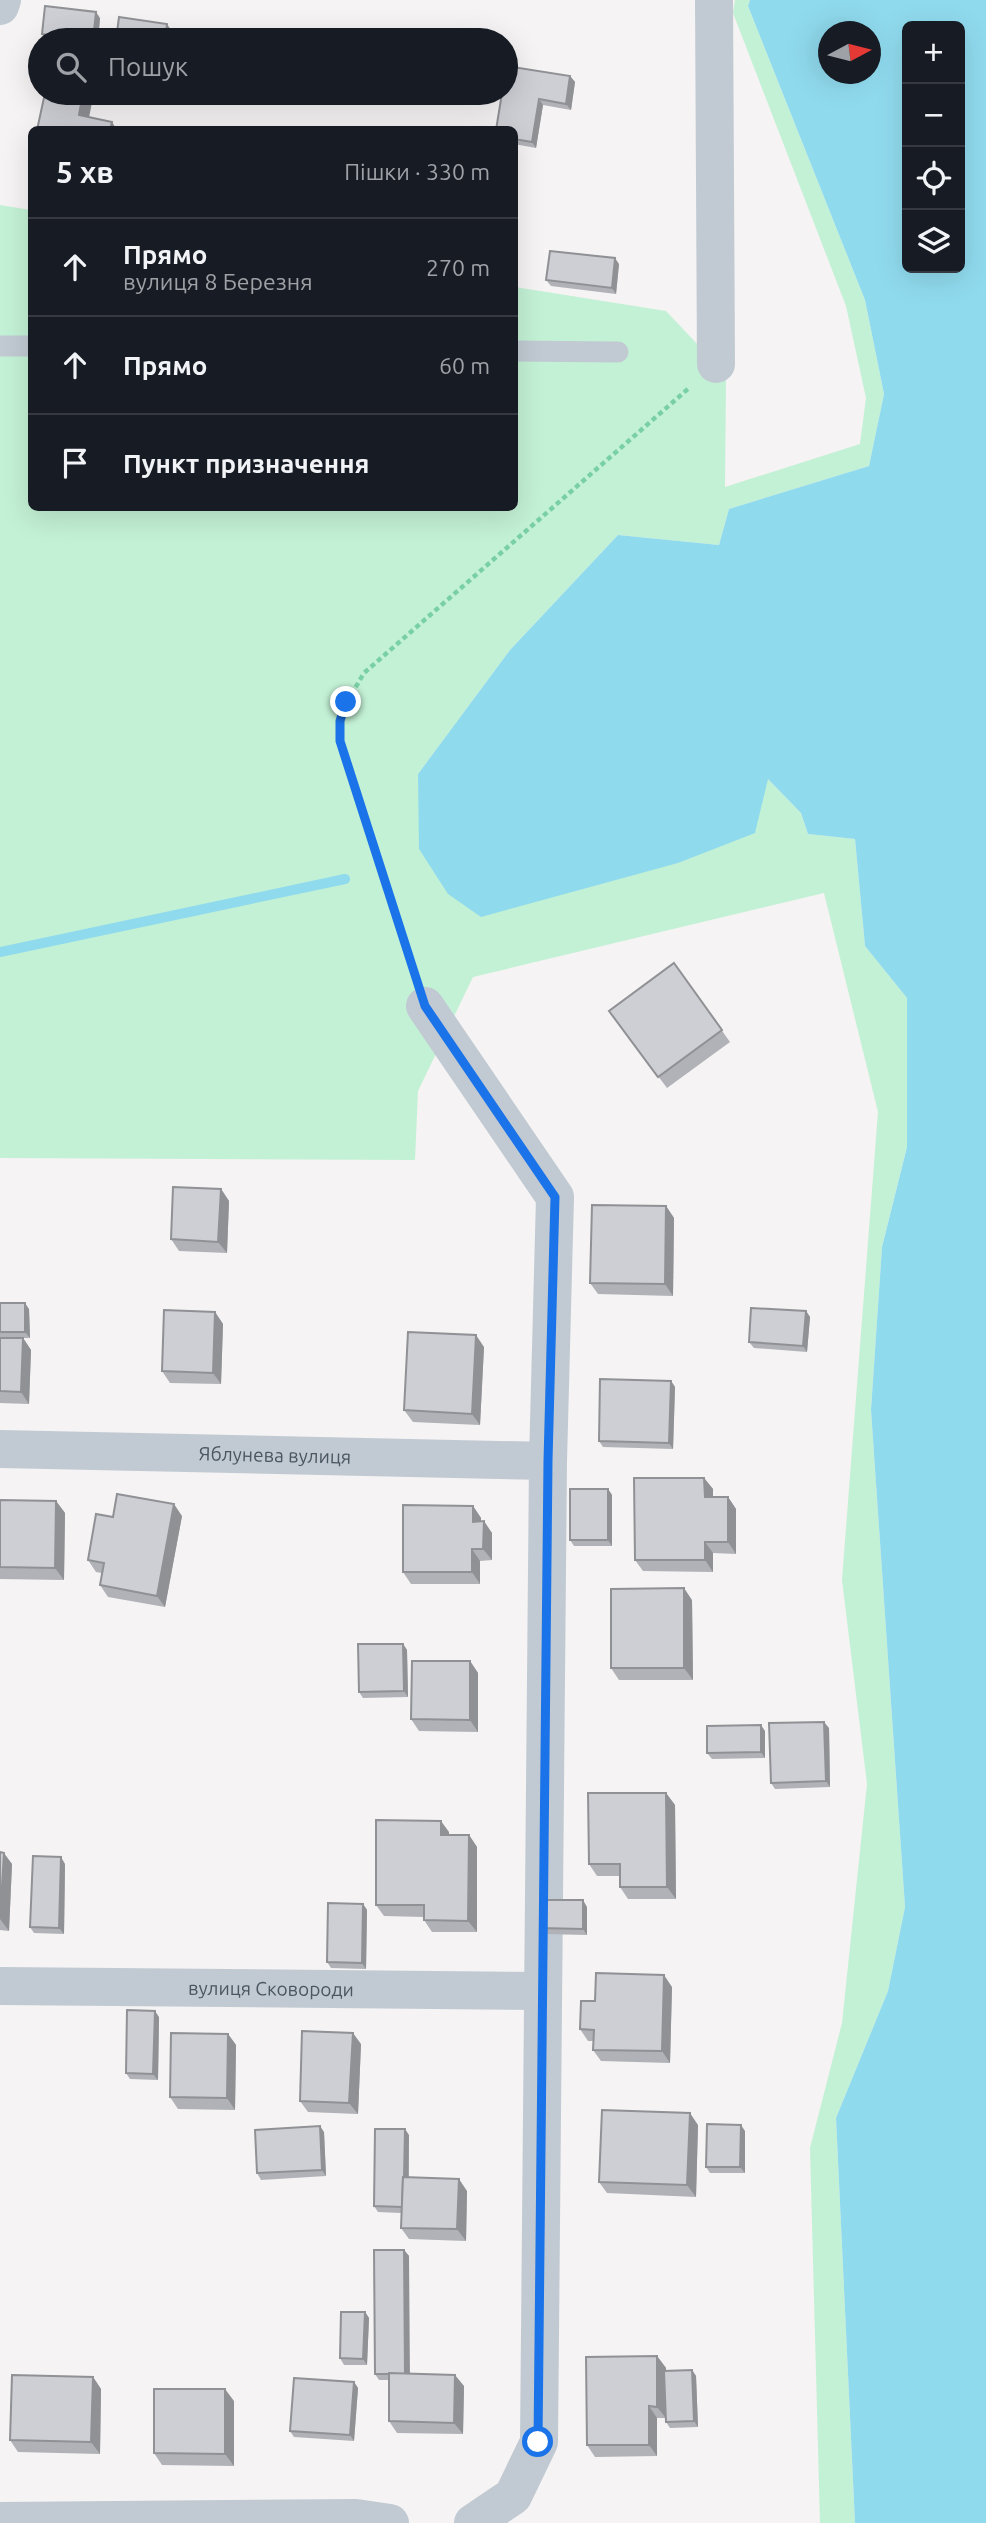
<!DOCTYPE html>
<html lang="uk">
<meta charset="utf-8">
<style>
body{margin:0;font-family:Ubuntu,sans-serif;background:#20242c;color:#f1f3f6}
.controls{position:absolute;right:21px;top:21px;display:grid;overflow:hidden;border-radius:10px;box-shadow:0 7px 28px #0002}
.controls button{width:63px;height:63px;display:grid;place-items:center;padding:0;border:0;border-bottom:2px solid #363941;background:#171b24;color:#f1f3f6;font:35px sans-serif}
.compass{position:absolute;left:818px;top:21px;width:63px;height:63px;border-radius:50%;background:#171b24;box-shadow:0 7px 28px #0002;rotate:83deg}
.stop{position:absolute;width:21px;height:21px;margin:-16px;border:5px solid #1a73e8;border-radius:50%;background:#fff}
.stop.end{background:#1a73e8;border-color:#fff;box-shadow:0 2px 7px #0008}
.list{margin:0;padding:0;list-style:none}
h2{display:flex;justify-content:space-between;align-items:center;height:91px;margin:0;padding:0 28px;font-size:30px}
h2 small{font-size:23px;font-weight:400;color:#9ea1a6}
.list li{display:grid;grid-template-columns:46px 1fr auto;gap:21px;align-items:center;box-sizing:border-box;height:98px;padding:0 28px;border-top:2px solid #363941}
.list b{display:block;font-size:26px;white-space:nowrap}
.list p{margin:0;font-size:23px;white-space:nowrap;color:#9ea1a6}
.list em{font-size:23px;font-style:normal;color:#9ea1a6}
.icon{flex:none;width:38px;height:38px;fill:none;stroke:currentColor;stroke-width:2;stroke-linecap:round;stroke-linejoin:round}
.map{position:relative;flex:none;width:986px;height:2523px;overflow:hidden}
.search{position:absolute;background:#171b24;box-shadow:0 7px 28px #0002;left:28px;top:28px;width:490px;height:77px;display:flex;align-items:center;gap:18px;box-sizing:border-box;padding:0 24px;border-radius:38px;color:#9ea1a6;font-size:26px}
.panel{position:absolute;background:#171b24;box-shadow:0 7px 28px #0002;left:28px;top:126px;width:490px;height:385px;border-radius:10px}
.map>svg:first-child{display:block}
.green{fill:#c3f1d5}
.water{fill:#90daee;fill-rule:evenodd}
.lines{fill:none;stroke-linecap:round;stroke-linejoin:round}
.stream{stroke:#90daee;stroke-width:10}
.path{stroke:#7ad0a6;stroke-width:4.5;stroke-dasharray:5 3.5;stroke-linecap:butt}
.service{stroke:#c1cad2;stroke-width:21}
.minor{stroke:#c1cad2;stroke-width:38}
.wall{fill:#b0b2b7}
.shaded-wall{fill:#909195}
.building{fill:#cdcfd5;stroke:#909195;stroke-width:2}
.route{stroke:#1a73e8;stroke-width:9}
.labels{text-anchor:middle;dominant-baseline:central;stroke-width:7;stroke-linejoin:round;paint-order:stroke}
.street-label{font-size:19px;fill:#4a5661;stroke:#fff}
</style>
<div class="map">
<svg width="986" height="2523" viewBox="0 0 986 2523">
<rect width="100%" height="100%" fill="#f5f3f3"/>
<polygon class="green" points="735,0 750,0 748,6 865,300 884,394 869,466 729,509 719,545 618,535 510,650 418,774 768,779 801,813 808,834 855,839 865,946 907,998 907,1147 882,1247 871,1410 905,1907 888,1991 836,2118 855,2523 820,2523 810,2148 842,2023 867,1784 842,1580 878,1112 824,893 473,977 418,1091 415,1160 0,1158 0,205 31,210 32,508 514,508 515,287 666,311 716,364 726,378 725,487 860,444 866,398 846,306 733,13"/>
<path class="water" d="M 750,0 L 986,0 L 986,2523 L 855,2523 L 836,2118 L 888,1991 L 905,1907 L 871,1410 L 882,1247 L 907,1147 L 907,998 L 865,946 L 855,839 L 808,834 L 801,813 L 768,779 L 755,833 L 678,863 L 481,917 L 448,894 L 419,849 L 418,774 L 510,650 L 618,535 L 719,545 L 729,509 L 869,466 L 884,394 L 865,300 L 748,6 ZM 907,26 L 960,26 L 960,268 L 907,268 ZM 828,32 L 870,32 L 870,74 L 828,74 Z"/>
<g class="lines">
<polyline class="stream" points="0,952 345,879"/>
<path class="path" d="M 414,970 L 340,741 C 341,711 349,698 364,673 L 689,388"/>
<g class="service">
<polyline points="0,346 32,346"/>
<polyline points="514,351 618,352"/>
</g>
<g class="minor">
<polyline points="714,0 716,364"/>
<polyline points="0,6 2,0"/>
<polyline points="425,1006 555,1197 548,1461 539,2442 513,2496 473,2523"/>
<path id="s1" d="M 0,1449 L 548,1461"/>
<path id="s2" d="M 0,1986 L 543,1991"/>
<polyline points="0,2521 356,2518 390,2523"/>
</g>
</g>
<g class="wall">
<polygon points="100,18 98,40 46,40 42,34"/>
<polygon points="570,76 575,82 571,110 543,105 536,148 514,144 514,130 496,130"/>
<polygon points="619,264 616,294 551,286 546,280"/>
<polygon points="674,963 730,1042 667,1088 609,1011"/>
<polygon points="221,1189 229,1201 227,1253 179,1251 171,1239"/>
<polygon points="666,1206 674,1218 673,1296 598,1294 590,1283"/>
<polygon points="0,1303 29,1309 30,1338 23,1338 31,1350 29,1404 0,1403"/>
<polygon points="806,1311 810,1317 807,1352 754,1348 749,1342"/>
<polygon points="215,1312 223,1324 221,1384 170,1383 162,1371"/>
<polygon points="484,1347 480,1425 413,1422 404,1410"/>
<polygon points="671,1381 675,1387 673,1449 603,1447 599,1441"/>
<polygon points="704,1478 713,1489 713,1497 728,1497 736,1509 736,1554 713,1553 713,1572 643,1571 635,1560"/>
<polygon points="608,1489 612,1495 612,1546 574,1546 570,1540"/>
<polygon points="0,1500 56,1501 65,1513 64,1580 0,1579"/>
<polygon points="473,1506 481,1518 481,1521 492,1533 492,1560 480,1561 480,1584 411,1584 403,1572"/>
<polygon points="182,1516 165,1607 108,1597 100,1585 102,1573 96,1572 88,1560"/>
<polygon points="692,1600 693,1680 619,1680 611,1668"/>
<polygon points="403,1644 407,1650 408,1697 363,1698 359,1692"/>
<polygon points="470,1661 478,1673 478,1732 419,1731 411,1719"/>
<polygon points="829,1728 830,1787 775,1789 771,1783"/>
<polygon points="765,1731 765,1758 712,1759 707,1753"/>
<polygon points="666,1793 675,1805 676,1899 628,1899 620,1887 620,1876 597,1876 589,1864"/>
<polygon points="449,1832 449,1835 469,1835 477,1847 477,1932 432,1932 424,1920 424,1917 384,1916 376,1905"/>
<polygon points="0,1852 12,1864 9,1931 0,1930"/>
<polygon points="65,1864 64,1934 34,1933 30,1927"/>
<polygon points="363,1904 367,1910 366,1969 331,1968 327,1962"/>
<polygon points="587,1907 587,1935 544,1934 540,1928"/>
<polygon points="672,1987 670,2063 601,2061 593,2050 593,2041 588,2041 580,2029 595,2001"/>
<polygon points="159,2017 158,2080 130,2079 126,2073"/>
<polygon points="228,2034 236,2045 235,2110 178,2109 170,2097"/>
<polygon points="361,2044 358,2114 308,2112 300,2101"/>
<polygon points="698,2125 696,2197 607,2193 599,2182"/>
<polygon points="745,2131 745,2173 710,2173 706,2167"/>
<polygon points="324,2132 326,2176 261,2180 257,2173"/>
<polygon points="409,2135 409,2178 467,2191 466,2241 409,2239 401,2228 401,2213 378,2212 374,2206"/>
<polygon points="404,2250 409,2256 409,2374 464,2386 463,2434 397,2433 389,2421 389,2380 379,2380 375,2374"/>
<polygon points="365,2312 369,2318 367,2365 344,2365 340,2358"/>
<polygon points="657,2356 666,2368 666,2371 692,2370 696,2376 698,2427 670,2428 666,2422 666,2418 657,2418 657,2456 595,2457 587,2445"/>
<polygon points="93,2377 101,2389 100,2454 18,2452 10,2440"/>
<polygon points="354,2382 358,2388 354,2441 294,2437 290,2431"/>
<polygon points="234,2401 234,2466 162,2465 154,2453"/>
</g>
<g class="shaded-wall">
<polygon points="96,12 100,18 98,40 93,40"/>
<polygon points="167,24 171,30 170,40 165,40"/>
<polygon points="570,76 575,82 571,110 566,104"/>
<polygon points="83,93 94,93 87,127 79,115"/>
<polygon points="539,99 543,105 536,148 532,142"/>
<polygon points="112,122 117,130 110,130"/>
<polygon points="615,258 619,264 616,294 612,288"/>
<polygon points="221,1189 229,1201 227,1253 218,1242"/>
<polygon points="666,1206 674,1218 673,1296 665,1284"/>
<polygon points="25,1303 29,1309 30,1338 25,1332"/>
<polygon points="806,1311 810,1317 807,1352 803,1346"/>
<polygon points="215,1312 223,1324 221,1384 213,1373"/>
<polygon points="476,1335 484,1347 480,1425 472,1414"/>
<polygon points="23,1338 31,1350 29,1404 21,1392"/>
<polygon points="671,1381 675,1387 673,1449 669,1443"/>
<polygon points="704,1478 713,1489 713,1509 705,1497"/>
<polygon points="608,1489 612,1495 612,1546 608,1540"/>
<polygon points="728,1497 736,1509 736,1554 728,1542"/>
<polygon points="56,1501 65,1513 64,1580 55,1568"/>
<polygon points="174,1504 182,1516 165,1607 157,1596"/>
<polygon points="473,1506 481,1518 481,1533 473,1522"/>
<polygon points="484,1521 492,1533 492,1560 483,1549"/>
<polygon points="705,1542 713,1553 713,1572 705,1560"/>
<polygon points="472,1549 480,1561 480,1584 472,1572"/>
<polygon points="684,1588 692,1600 693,1680 684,1668"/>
<polygon points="403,1644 407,1650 408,1697 404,1691"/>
<polygon points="470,1661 478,1673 478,1732 470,1720"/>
<polygon points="824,1722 829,1728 830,1787 826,1781"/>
<polygon points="761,1725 765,1731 765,1758 761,1752"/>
<polygon points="666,1793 675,1805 676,1899 667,1887"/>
<polygon points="441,1821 449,1832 449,1847 441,1835"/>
<polygon points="469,1835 477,1847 477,1932 468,1921"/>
<polygon points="4,1853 12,1864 9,1931 0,1919"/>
<polygon points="61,1857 65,1864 64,1934 59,1928"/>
<polygon points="583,1900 587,1907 587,1935 583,1929"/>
<polygon points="363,1904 367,1910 366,1969 362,1963"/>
<polygon points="664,1975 672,1987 670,2063 662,2051"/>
<polygon points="155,2011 159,2017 158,2080 153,2074"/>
<polygon points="353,2033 361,2044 358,2114 349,2103"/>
<polygon points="228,2034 236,2045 235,2110 227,2098"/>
<polygon points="690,2113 698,2125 696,2197 687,2185"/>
<polygon points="741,2125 745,2131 745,2173 740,2167"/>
<polygon points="320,2126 324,2132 326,2176 322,2170"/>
<polygon points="405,2129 409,2135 408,2213 404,2207"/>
<polygon points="459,2179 467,2191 466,2241 457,2229"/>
<polygon points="404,2250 409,2256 410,2380 405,2374"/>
<polygon points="365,2312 369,2318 367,2365 363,2359"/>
<polygon points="657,2356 666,2368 666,2418 657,2407"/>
<polygon points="692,2370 696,2376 698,2427 694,2421"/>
<polygon points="455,2375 464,2386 463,2434 454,2423"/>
<polygon points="93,2377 101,2389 100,2454 91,2442"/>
<polygon points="354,2382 358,2388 354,2441 350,2435"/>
<polygon points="225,2389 234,2401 234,2466 225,2454"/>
<polygon points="649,2406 657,2418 657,2456 649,2445"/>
</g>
<g class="building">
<polygon points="45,6 96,12 93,40 42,34"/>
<polygon points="119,17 167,24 165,40 116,40"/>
<polygon points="507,66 570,76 566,104 539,99 532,142 514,139 514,130 496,130 502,93 506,93"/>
<polygon points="45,93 83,93 79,115 112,122 110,130 37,130"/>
<polygon points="550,251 615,258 612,288 546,280"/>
<polygon points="674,963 722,1030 658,1077 609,1011"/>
<polygon points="173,1187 221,1189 218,1242 171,1239"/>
<polygon points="592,1205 666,1206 665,1284 590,1283"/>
<rect x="0" y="1303" width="25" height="29"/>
<polygon points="751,1308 806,1311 803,1346 749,1342"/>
<polygon points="164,1310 215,1312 213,1373 162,1371"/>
<polygon points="408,1332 476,1335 472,1414 404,1410"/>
<polygon points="0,1338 23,1338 21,1392 0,1391"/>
<polygon points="600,1379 671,1381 669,1443 599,1441"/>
<polygon points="634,1478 704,1478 705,1497 728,1497 728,1542 705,1542 705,1560 635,1560"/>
<rect x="570" y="1489" width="38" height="51"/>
<polygon points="117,1494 174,1504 157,1596 100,1585 104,1563 88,1560 96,1514 113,1517"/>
<polygon points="0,1500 56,1501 55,1568 0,1567"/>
<polygon points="403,1505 473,1506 473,1522 484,1521 483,1549 472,1549 472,1572 403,1572"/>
<polygon points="684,1588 684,1668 611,1668 611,1589"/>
<polygon points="358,1644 403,1644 404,1691 359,1692"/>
<polygon points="412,1661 470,1661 470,1720 411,1719"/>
<polygon points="824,1722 826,1781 771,1783 769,1723"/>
<polygon points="761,1725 761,1752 707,1753 707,1726"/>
<polygon points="588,1793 666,1793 667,1887 620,1887 620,1864 589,1864"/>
<polygon points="376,1820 441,1821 441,1835 469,1835 468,1921 424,1920 424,1905 376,1905"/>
<polygon points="0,1852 4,1853 0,1919"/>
<polygon points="33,1856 61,1857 59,1928 30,1927"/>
<polygon points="541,1900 583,1900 583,1929 540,1928"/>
<polygon points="328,1903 363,1904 362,1963 327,1962"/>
<polygon points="596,1973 664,1975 662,2051 593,2050 594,2030 580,2029 581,2001 595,2001"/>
<polygon points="127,2010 155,2011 153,2074 126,2073"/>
<polygon points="302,2031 353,2033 349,2103 300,2101"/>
<polygon points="171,2033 228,2034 227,2098 170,2097"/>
<polygon points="602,2110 690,2113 687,2185 599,2182"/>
<polygon points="707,2124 741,2125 740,2167 706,2167"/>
<polygon points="320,2126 322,2170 257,2173 255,2130"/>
<polygon points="375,2129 405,2129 404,2177 403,2177 402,2207 374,2206"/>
<polygon points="403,2177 459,2179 457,2229 401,2228"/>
<polygon points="374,2250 404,2250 405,2374 375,2374"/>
<polygon points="341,2312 365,2312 363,2359 340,2358"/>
<polygon points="657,2356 657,2407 649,2406 649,2445 587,2445 586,2357"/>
<polygon points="692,2370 694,2421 666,2422 664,2371"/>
<polygon points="389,2373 455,2375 454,2423 389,2421"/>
<polygon points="12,2375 93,2377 91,2442 10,2440"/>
<polygon points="294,2378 354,2382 350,2435 290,2431"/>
<polygon points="154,2389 225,2389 225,2454 154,2453"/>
</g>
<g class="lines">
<polyline class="route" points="346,702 340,721 340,741 425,1006 555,1197 548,1461 538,2442"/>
</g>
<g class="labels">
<g class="street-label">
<text stroke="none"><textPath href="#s1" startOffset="275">Яблунева вулиця</textPath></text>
<text stroke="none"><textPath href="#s2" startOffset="271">вулиця Сковороди</textPath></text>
</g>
</g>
</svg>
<div class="controls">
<button>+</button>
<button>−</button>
<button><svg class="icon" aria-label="locate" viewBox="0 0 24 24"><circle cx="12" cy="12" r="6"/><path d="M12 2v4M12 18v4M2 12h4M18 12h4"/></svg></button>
<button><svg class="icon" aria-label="layers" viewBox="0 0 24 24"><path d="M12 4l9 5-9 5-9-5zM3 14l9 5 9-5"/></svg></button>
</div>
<svg class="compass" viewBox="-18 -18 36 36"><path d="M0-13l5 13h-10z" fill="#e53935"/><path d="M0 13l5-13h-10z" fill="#9ea1a6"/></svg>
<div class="stop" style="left:538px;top:2442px"></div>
<div class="stop end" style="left:346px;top:702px"></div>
<div class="search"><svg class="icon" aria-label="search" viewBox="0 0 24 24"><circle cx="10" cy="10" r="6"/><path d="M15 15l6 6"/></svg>Пошук</div>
<section class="panel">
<h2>5 хв<small>Пішки · 330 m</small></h2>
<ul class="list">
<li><svg class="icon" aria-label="ahead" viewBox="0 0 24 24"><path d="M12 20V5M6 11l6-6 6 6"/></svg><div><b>Прямо</b><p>вулиця 8 Березня</p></div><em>270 m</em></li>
<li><svg class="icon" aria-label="ahead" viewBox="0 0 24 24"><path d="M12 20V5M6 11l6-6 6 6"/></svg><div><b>Прямо</b></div><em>60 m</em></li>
<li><svg class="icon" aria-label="arrive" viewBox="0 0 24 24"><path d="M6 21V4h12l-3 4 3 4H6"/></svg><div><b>Пункт призначення</b></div></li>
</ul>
</section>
</div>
